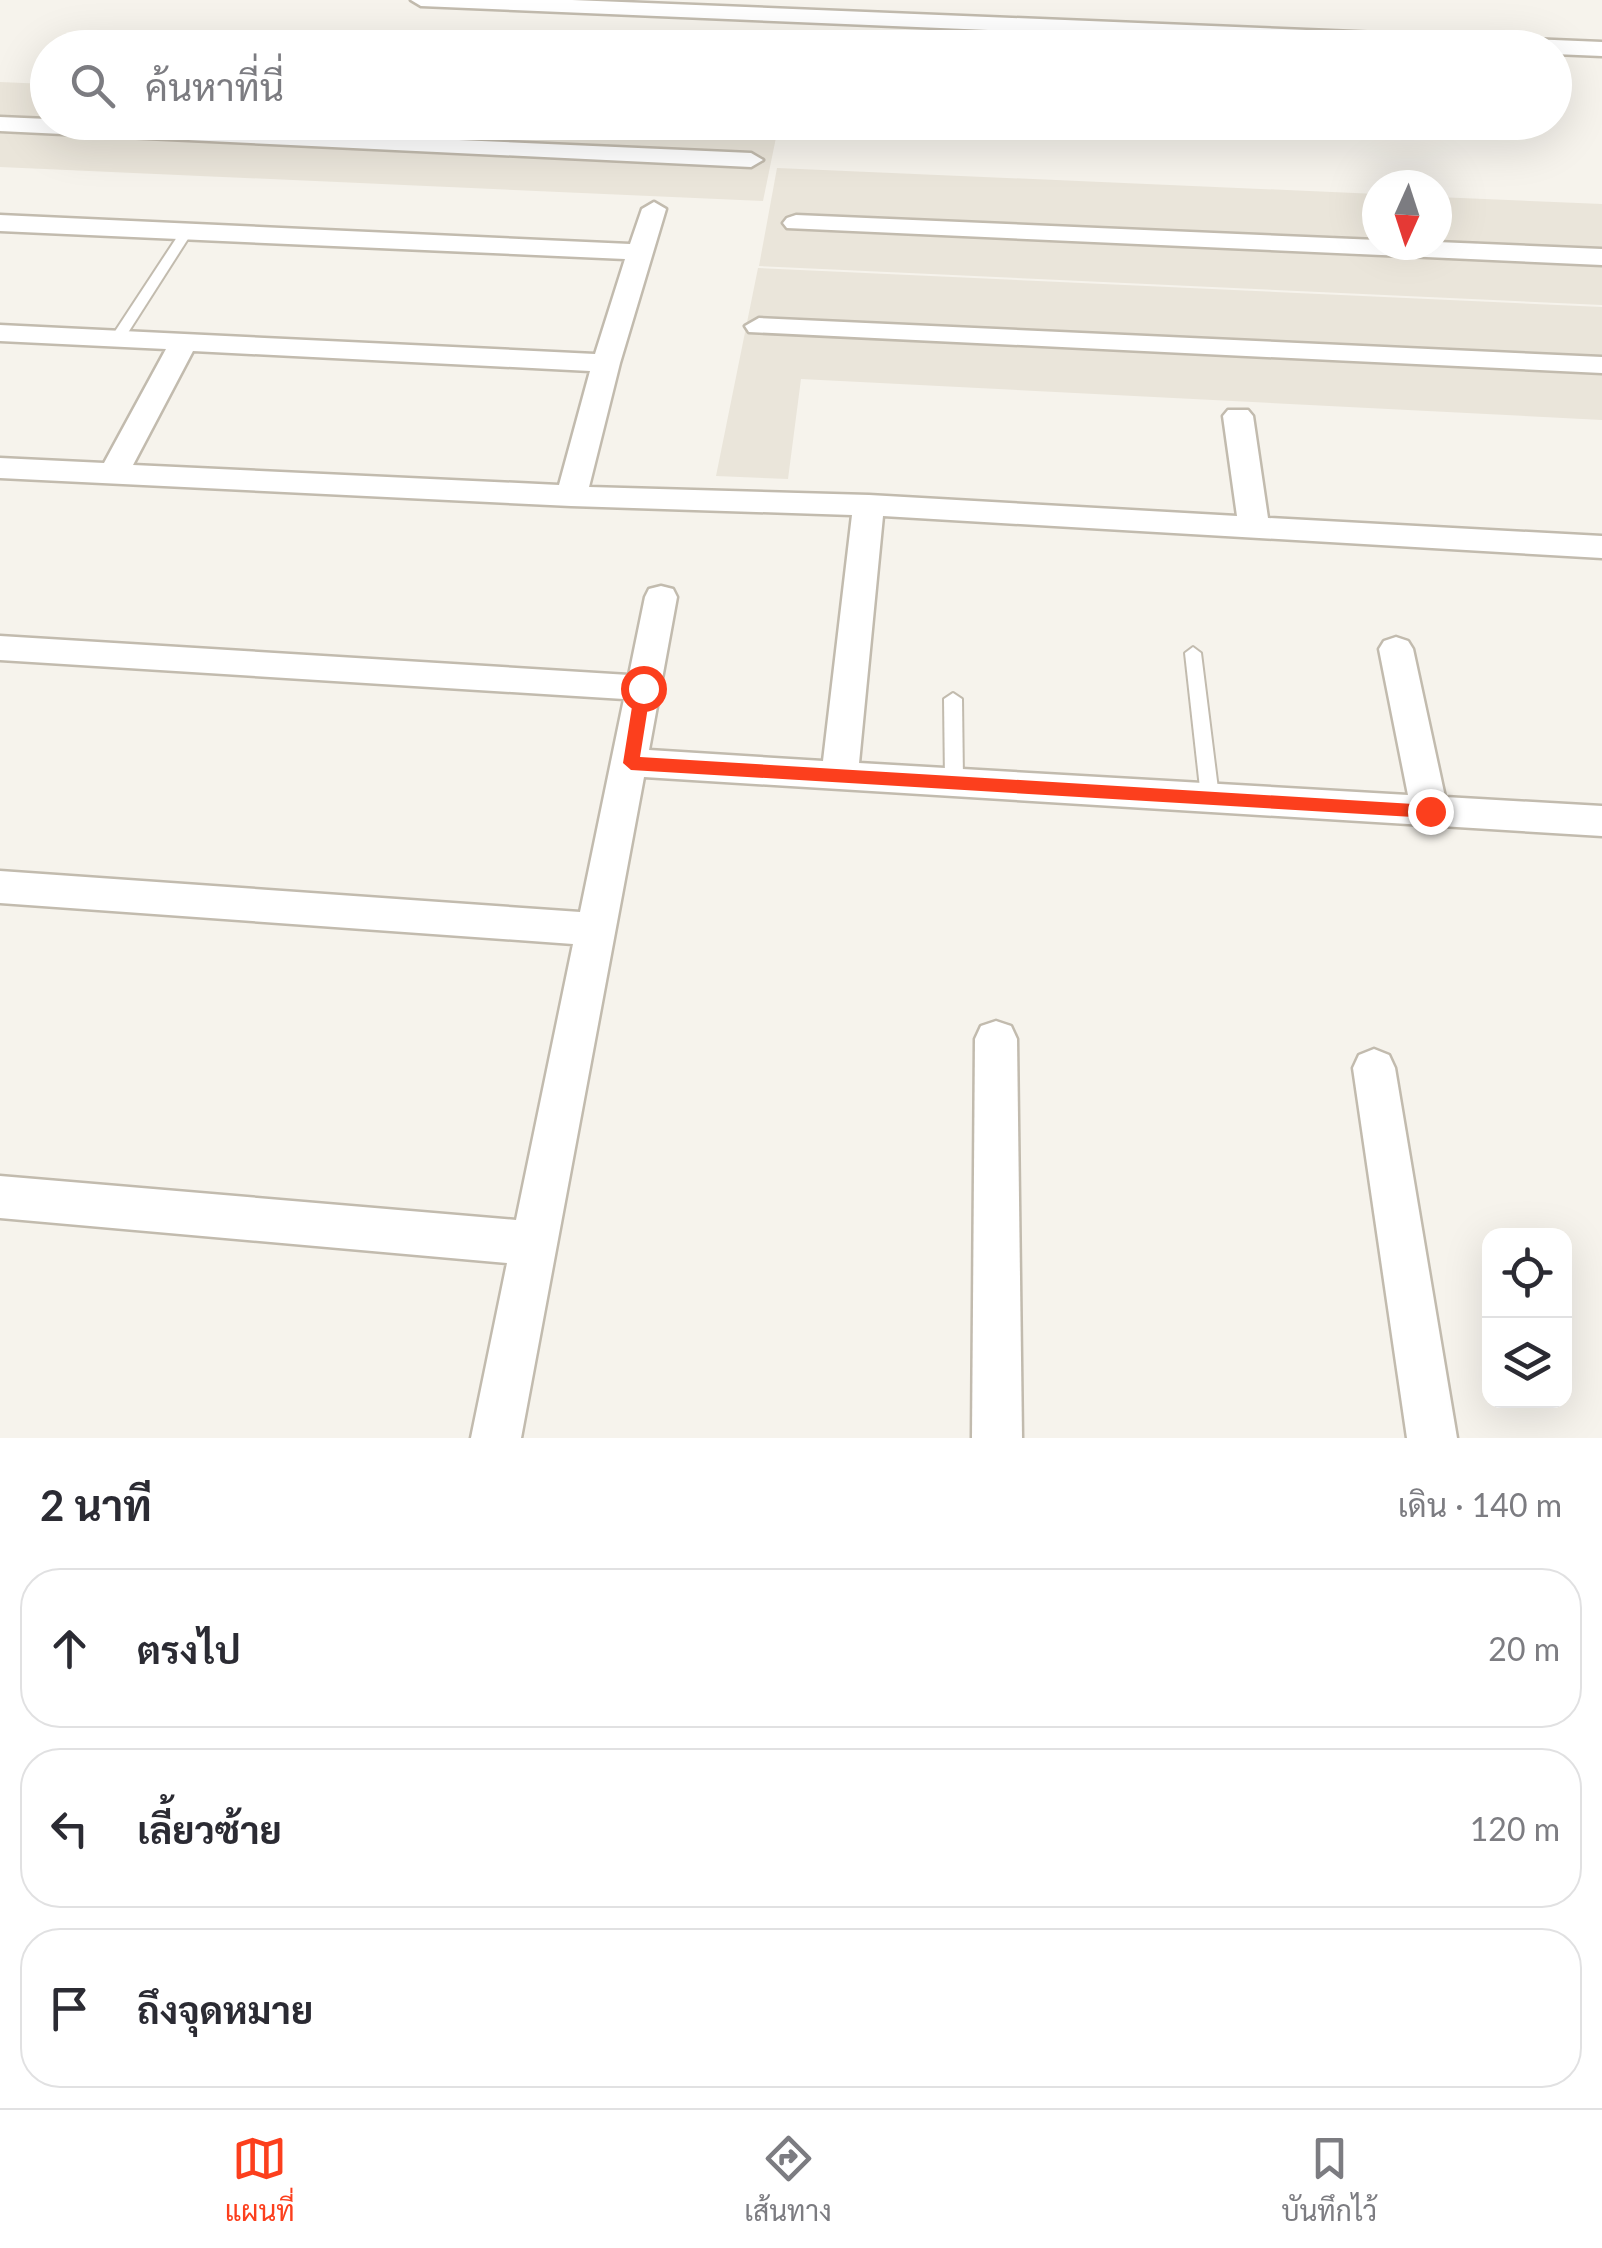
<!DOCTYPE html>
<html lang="th">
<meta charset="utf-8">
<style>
body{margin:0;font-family:Lato,Sarabun,sans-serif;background:#f2f2f3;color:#2b2b33}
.controls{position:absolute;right:30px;bottom:30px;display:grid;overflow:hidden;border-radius:20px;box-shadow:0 10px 40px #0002}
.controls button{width:90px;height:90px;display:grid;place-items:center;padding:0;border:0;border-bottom:2px solid #e1e1e2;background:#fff;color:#2b2b33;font:50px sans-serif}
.compass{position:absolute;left:1362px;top:170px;width:90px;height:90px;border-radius:50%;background:#fff;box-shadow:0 10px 40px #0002;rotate:183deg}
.stop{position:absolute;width:30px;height:30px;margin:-22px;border:8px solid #fc3f1d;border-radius:50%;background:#fff}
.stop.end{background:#fc3f1d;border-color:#fff;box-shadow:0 2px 10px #0008}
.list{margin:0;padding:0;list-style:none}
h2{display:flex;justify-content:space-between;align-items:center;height:130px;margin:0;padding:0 40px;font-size:42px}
h2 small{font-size:32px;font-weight:400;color:#7c7c81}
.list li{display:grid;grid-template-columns:65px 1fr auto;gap:30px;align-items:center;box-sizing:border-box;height:160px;margin:0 20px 20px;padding:0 20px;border:2px solid #e1e1e2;border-radius:40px}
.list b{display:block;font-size:38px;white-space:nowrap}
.list em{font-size:32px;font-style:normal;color:#7c7c81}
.icon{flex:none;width:55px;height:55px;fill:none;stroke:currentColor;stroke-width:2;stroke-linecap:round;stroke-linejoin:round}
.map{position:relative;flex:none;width:1602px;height:1438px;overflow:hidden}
.search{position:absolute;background:#fff;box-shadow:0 10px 40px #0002;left:30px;right:30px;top:30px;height:110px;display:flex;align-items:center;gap:25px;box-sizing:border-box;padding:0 35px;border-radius:55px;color:#7c7c81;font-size:38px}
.sheet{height:670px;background:#fff}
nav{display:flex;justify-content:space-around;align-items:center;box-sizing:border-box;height:140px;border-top:2px solid #e1e1e2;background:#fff;font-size:28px;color:#7c7c81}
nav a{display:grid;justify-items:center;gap:5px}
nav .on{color:#fc3f1d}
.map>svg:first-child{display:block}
.residential{fill:#eae5da}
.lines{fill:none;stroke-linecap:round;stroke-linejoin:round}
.service-casing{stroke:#c2bbae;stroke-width:4}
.minor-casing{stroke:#c2bbae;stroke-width:5}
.service{fill:#fff;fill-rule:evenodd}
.minor{fill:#fff;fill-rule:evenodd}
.route{fill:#fc3f1d}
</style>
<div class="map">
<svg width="1602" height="1438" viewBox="0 0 1602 1438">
<rect width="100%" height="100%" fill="#f6f3ec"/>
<g class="residential">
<polygon points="0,82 47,84 48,122 779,123 763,201 0,167"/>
<polygon points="777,168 1377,194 1377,245 1437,245 1437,197 1602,204 1602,305 759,266"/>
<polygon points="758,268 1602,307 1602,420 801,379 788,479 716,476"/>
</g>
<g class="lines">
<g class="service-casing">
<g id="service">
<polygon points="187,227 193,231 124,339 117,343 112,342 110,339 181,231"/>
<polygon points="1193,647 1201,653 1219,797 1216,802 1204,802 1201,797 1185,653"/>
<polygon points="953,693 962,699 963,780 960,785 948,785 945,780 944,699"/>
</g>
</g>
<g class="minor-casing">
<g id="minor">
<polygon points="411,0 572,0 1602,42 1602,56 1554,54 1554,48 1410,48 421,6"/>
<polygon points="0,117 48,119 48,122 751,153 763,160 751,167 0,131"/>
<path d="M 654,202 L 666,209 L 620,363 L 589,487 L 869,495 L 1237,516 L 1223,416 L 1228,410 L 1248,410 L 1253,416 L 1268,518 L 1602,536 L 1602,558 L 883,516 L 859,763 L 1408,795 L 1379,649 L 1384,641 L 1396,637 L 1408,641 L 1413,649 L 1445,797 L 1602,806 L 1602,836 L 644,777 L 521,1438 L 471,1438 L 507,1263 L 0,1218 L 0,1176 L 516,1220 L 573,944 L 0,903 L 0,871 L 580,912 L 624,699 L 0,660 L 0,636 L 629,675 L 645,597 L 649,589 L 661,586 L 673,589 L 677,597 L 649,750 L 823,761 L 852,515 L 571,506 L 0,478 L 0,458 L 104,463 L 166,349 L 0,341 L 0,325 L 595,354 L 625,259 L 0,231 L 0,215 L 630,244 L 642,209 ZM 193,351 L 590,371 L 559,485 L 133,465 Z"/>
<polygon points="796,215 1377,240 1377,245 1437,242 1602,249 1602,265 787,228 783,223 787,218"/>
<polygon points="759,318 1602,357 1602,373 749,332 745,326"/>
<polygon points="996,1021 1011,1026 1017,1039 1022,1438 972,1438 975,1039 981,1026"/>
<polygon points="1374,1049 1389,1055 1395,1068 1457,1438 1407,1438 1353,1068 1359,1055"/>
</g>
</g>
<use href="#service" class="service"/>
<use href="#minor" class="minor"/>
</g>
<polygon class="route" points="643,682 651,688 640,757 1430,805 1439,811 1430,818 631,770 623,763 635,688"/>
</svg>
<div class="controls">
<button><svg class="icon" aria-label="locate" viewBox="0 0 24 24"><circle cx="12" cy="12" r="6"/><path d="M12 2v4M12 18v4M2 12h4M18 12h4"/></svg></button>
<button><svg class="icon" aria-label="layers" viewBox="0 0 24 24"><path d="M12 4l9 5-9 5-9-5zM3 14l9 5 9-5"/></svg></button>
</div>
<svg class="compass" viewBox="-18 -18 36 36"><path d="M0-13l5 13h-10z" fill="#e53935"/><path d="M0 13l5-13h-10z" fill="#7c7c81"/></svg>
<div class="stop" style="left:643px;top:688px"></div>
<div class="stop end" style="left:1430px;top:811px"></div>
<div class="search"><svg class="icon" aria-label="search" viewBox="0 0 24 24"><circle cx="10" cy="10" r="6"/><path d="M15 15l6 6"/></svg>ค้นหาที่นี่</div>
</div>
<section class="sheet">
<h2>2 นาที<small>เดิน · 140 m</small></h2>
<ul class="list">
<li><svg class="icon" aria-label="ahead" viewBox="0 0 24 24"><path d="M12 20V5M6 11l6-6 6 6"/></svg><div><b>ตรงไป</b></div><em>20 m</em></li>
<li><svg class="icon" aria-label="left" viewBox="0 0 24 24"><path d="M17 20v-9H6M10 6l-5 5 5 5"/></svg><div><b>เลี้ยวซ้าย</b></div><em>120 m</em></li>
<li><svg class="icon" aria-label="arrive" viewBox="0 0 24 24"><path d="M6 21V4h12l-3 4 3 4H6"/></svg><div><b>ถึงจุดหมาย</b></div></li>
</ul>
</section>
<nav>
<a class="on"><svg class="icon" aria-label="map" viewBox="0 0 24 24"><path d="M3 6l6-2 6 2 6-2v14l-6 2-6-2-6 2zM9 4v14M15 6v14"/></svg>แผนที่</a>
<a><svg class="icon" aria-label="directions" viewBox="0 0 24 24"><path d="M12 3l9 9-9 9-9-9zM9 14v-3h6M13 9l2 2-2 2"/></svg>เส้นทาง</a>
<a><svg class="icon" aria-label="saved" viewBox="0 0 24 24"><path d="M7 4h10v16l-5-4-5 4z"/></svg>บันทึกไว้</a>
</nav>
